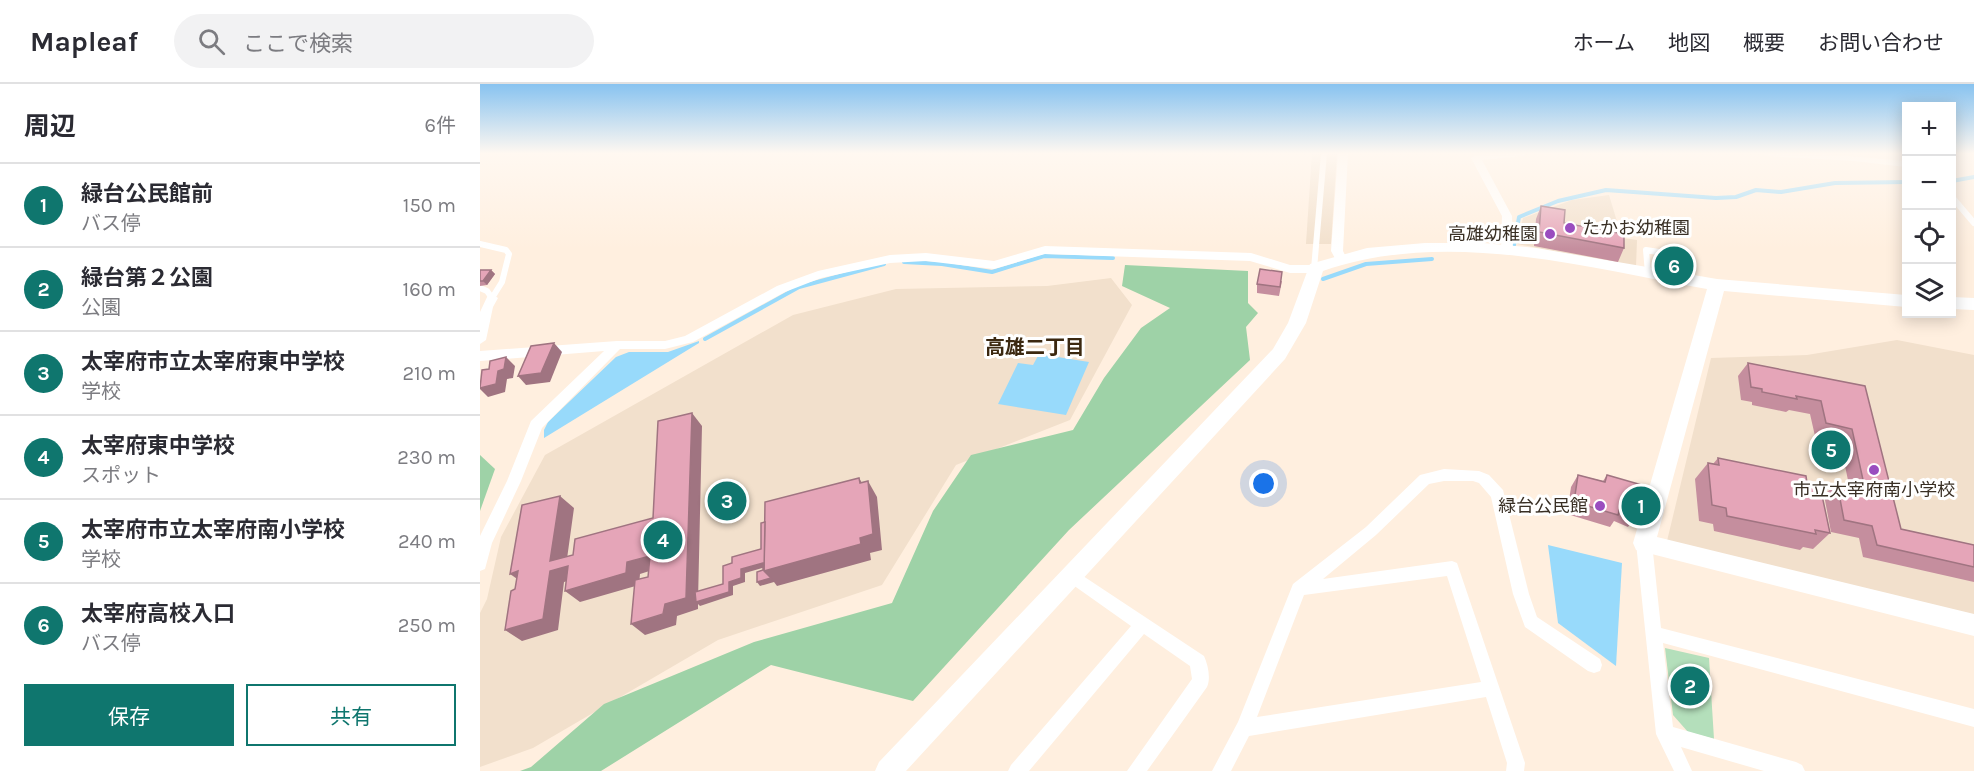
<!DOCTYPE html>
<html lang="ja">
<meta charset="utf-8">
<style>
body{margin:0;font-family:Karla,"Noto Sans JP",sans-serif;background:#f2f2f3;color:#2b2b33}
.controls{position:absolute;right:18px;top:18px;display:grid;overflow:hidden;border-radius:0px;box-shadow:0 3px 15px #0003}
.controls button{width:54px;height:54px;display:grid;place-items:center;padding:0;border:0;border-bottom:2px solid #e1e1e2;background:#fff;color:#2b2b33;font:30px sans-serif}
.you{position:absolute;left:784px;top:400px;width:21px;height:21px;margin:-15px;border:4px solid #fff;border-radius:50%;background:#1a73e8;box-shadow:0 0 0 9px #1a73e833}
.badge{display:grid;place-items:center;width:39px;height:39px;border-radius:50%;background:#0f766e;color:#fff;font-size:20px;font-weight:700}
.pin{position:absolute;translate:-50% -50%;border:3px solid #fff;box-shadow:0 2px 6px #0006}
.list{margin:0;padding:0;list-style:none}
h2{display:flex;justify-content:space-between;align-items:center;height:78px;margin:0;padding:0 24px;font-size:26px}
h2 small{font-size:20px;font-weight:400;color:#7c7c81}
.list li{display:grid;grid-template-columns:39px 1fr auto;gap:18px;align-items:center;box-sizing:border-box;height:84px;padding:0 24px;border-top:2px solid #e1e1e2}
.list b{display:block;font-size:22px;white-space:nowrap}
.list p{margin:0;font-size:20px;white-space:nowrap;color:#7c7c81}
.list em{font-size:20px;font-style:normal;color:#7c7c81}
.actions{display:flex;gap:12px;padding:18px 24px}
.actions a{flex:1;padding:14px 0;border:2px solid #0f766e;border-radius:0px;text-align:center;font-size:21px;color:#0f766e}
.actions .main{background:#0f766e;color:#fff}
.icon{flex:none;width:33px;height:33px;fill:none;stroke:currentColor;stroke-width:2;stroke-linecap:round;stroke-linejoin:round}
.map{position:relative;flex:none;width:1494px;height:687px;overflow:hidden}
header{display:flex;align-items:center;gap:36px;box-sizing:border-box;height:84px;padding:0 30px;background:#fff;border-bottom:2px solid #e1e1e2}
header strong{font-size:28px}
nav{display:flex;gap:33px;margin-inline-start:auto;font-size:21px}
.search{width:420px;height:54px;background:#f2f2f3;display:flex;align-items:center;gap:15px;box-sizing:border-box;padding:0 21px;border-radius:33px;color:#7c7c81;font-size:22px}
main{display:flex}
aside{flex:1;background:#fff}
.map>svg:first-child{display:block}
.built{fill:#f2e0cc}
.green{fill:#b4dfbb}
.forest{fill:#9ed2a7}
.water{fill:#98dafb}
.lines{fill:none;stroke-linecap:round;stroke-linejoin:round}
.stream{stroke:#98dafb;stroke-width:4}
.lane{stroke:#fff;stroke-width:6}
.street{fill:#fff;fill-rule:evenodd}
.secondary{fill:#fff;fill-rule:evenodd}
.wall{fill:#c58e9e}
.shaded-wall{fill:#a07481}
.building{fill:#e5a5b8;stroke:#a07481;stroke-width:1.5}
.poi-dot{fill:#9a4dbf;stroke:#fff;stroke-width:2}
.labels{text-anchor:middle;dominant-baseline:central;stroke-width:6;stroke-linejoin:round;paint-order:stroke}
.poi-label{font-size:18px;fill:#392f24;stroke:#fff;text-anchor:end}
.neighbourhood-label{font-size:20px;font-weight:bold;fill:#3b2810;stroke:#fff}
</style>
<header>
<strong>Mapleaf</strong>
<div class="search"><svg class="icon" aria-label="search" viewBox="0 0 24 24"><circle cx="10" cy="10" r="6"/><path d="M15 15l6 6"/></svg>ここで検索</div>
<nav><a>ホーム</a><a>地図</a><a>概要</a><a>お問い合わせ</a></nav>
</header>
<main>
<aside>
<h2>周辺<small>6件</small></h2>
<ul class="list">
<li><span class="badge">1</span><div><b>緑台公民館前</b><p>バス停</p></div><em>150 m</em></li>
<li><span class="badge">2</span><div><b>緑台第２公園</b><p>公園</p></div><em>160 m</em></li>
<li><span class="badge">3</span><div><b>太宰府市立太宰府東中学校</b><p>学校</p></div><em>210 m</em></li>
<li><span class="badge">4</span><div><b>太宰府東中学校</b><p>スポット</p></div><em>230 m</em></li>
<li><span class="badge">5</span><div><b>太宰府市立太宰府南小学校</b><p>学校</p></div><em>240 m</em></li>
<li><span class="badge">6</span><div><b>太宰府高校入口</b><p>バス停</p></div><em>250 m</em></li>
</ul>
<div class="actions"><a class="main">保存</a><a>共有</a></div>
</aside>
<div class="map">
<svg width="1494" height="687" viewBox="0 0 1494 687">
<rect width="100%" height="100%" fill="#ffefdf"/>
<g class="built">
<polygon points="832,69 857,69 851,160 826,160"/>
<polygon points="1129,111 1142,154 1157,156 1156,183 1037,160 1043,134 1092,116"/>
<polygon points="631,194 652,221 590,336 476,381 402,501 238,556 53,664 0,683 0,529 7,515 21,453 65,371 313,231 416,205 567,202"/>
<polygon points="1417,256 1494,271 1494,531 1187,457 1231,274 1327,271"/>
</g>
<polygon class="green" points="1185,564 1229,574 1234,655 1208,648 1193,631"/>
<g class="forest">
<polygon points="645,181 768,187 768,219 778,229 766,243 770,276 589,446 433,617 291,581 121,687 40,687 51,683 124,620 274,558 412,519 453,427 491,371 593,346 624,294 661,244 690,224 642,202"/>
<polygon points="0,371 15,385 0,427"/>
</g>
<g class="water">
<polygon points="219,257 219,259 64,354 64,346 68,338 136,273 149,268 188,268"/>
<polygon points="559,270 609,278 586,331 518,320 538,279 553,281"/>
<polygon points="1068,461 1142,479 1136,582 1078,539"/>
</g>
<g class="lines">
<g class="stream">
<polyline points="1472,97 1494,93"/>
<polyline points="1034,161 1039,133 1078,117 1126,106 1236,114 1256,113 1276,106 1301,108 1355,99 1426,98"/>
<polyline points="424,178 462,180 512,188 564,172 633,174"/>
<polyline points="843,195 886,180 952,175"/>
<polyline points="225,255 319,203 404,180"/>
</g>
<g class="lane">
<polyline points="1472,113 1494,139"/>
<polyline points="0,160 26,166 29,170 22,198 12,214 7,207 0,204"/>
<polyline points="834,185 844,69"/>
<polyline points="1168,189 1166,166 1185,169 1190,193"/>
</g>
<g class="street">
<polygon points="858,69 868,69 863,167 867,175 861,179 857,178 851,167"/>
<polygon points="1018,69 1048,69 1043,72 1002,76 1032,132 1033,166 1027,170 1021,166 1022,132 991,74 996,71"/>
<polygon points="1282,69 1334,69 1426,77 1426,83 1374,77 1287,72"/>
<polygon points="1472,69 1484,69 1472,73"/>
<polygon points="565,162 771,169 810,181 834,181 840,185 834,189 810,189 770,177 565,170 514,185 446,177 410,179 341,194 305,208 213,258 185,265 140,265 62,344 41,397 12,459 5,485 0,487 0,452 27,397 51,337 124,267 0,277 0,267 137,257 185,257 205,252 297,202 338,187 410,171 446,169 514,177"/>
<polygon points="12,210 18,214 13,223 6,256 0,260 0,228 8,211"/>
<path d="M 964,385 L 999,387 L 1009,391 L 1023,406 L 1049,510 L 1057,533 L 1120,575 L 1122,581 L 1120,587 L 1114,589 L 1108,587 L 1045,543 L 1033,510 L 1011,413 L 999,399 L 993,397 L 964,397 L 949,400 L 896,451 L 843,495 L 972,477 L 977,479 L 1045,679 L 1044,687 L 1026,687 L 1027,679 L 1006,613 L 769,652 L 751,687 L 732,687 L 758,638 L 813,500 L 886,443 L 940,391 ZM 967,492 L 1001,598 L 777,633 L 824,511 Z"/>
<polygon points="1164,453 1169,454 1172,459 1181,544 1494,625 1494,643 1183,559 1193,643 1316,678 1322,681 1325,687 1284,687 1201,663 1212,687 1194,687 1176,650 1156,459 1159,454"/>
<path d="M 591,484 L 724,572 C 728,581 731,594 727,603 L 667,687 L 647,687 L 712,595 L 710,582 L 664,550 L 549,687 L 528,687 L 531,681 L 651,542 L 586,496 L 583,491 L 586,486 Z"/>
</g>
<g class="secondary">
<path d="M 945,159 L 1003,159 L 1056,164 L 1237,195 L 1426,211 L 1426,223 L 1244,207 L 1177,453 L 1494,530 L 1494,552 L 1156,466 L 1153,459 L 1227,205 C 1104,183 966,144 843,187 L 826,239 L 805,275 L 426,687 L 395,687 L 399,678 L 793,265 L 808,239 L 830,180 L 887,164 Z"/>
<polygon points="1472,213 1494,214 1494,226 1472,225"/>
</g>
</g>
<g class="wall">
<polygon points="1061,122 1084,139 1144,164 1138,178 1054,162 1056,135"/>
<polygon points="1196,173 1203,180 1200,185 1196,184 1194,178"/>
<polygon points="0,186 11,186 15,190 7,201 0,202"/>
<polygon points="802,197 799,212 777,209 777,200"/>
<polygon points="1268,279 1385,302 1421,445 1494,461 1494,498 1383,473 1379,454 1351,448 1344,411 1357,399 1369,401 1360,358 1335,352 1330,330 1309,326 1306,328 1272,321 1272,318 1261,316 1258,292"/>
<polygon points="1238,374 1327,399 1350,449 1333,465 1323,463 1320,466 1234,447 1233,440 1219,437 1215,395 1228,379 1233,380"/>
<polygon points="1098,391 1123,397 1127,391 1156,431 1148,443 1134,437 1130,443 1087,430 1091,403"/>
</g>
<g class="shaded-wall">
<polygon points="11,186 15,190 7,201 3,197"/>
<polygon points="74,259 82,268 70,298 46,301 38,292"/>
<polygon points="26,273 35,282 33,294 27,295 25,308 8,313 0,305 0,304 18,287"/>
<polygon points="212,329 222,342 218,517 249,498 261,485 283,479 286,483 265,489 265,498 253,502 253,511 220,522 218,520 218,525 197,532 196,541 165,551 151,540 183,530"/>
<polygon points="379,394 389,411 388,397 397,413 402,466 390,469 391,476 297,502 294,498 280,502 277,498 284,487 380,399"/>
<polygon points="80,412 94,424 86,482 88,482 102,493 84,498 78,546 42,557 25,546"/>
<polygon points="170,472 182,483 160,490 159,501 100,518 85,507 147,478"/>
<polygon points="38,487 46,501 30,490"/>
</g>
<g class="building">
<polygon points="1061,122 1085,126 1084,139 1144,150 1144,164 1059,148"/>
<polygon points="1196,173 1201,174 1203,180 1198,180"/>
<polygon points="780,185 802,188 800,203 777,200"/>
<polygon points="0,186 11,186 3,197 0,197"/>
<polygon points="74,259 61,289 38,292 51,262"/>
<polygon points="26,273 24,285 18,287 16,300 0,304 2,286 9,285 10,277"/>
<polygon points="1268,279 1385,302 1421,445 1494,461 1494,483 1397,461 1392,442 1364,436 1357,399 1385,405 1372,345 1346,339 1341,317 1316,312 1317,315 1282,308 1282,305 1271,303"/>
<polygon points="212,329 206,514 185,520 183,530 151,540 155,496 168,493 170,472 147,478 146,489 85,507 88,482 70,487 63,535 25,546 31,507 35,505 38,487 30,490 42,421 80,412 70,477 93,471 95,455 173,434 178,337"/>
<polygon points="1238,374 1326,392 1327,399 1340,402 1350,449 1335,446 1336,450 1247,432 1246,424 1232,421 1228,379 1239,381"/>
<polygon points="1098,391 1125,398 1127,391 1162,401 1156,431 1140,424 1138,431 1094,418"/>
<polygon points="379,394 380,399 388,397 393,450 380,454 381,460 284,487 285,418"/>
<polygon points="285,438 284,487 291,494 277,498 277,488 283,486 283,479 261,485 261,494 249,498 249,508 216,518 215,508 243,500 243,482 252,479 252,473 281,465 281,439"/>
</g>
<linearGradient id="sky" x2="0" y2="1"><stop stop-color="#88c3f0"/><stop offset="0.42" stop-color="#fff8f1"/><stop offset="1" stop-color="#fff8f1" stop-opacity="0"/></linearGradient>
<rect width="1494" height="165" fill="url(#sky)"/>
<g class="poi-dot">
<circle cx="1090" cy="144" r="6"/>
<circle cx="1070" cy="150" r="6"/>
<circle cx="1394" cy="386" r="6"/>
<circle cx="1120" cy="422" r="6"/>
</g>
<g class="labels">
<g class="poi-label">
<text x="1102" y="144" text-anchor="start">たかお幼稚園</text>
<text x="1058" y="150">高雄幼稚園</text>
<text x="1394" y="406" text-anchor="middle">市立太宰府南小学校</text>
<text x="1108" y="422">緑台公民館</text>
</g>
<g class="neighbourhood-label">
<text x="555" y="263">高雄二丁目</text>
</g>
</g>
</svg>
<div class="controls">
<button>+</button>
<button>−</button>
<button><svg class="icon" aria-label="locate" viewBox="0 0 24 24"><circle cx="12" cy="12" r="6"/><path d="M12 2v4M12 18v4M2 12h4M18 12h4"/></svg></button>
<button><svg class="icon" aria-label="layers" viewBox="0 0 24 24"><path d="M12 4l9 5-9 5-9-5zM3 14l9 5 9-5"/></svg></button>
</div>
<div class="you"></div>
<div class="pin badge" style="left:1161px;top:422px">1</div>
<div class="pin badge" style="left:1210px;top:602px">2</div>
<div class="pin badge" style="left:247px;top:417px">3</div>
<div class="pin badge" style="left:183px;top:456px">4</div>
<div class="pin badge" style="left:1351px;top:366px">5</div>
<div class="pin badge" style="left:1194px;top:182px">6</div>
</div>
</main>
